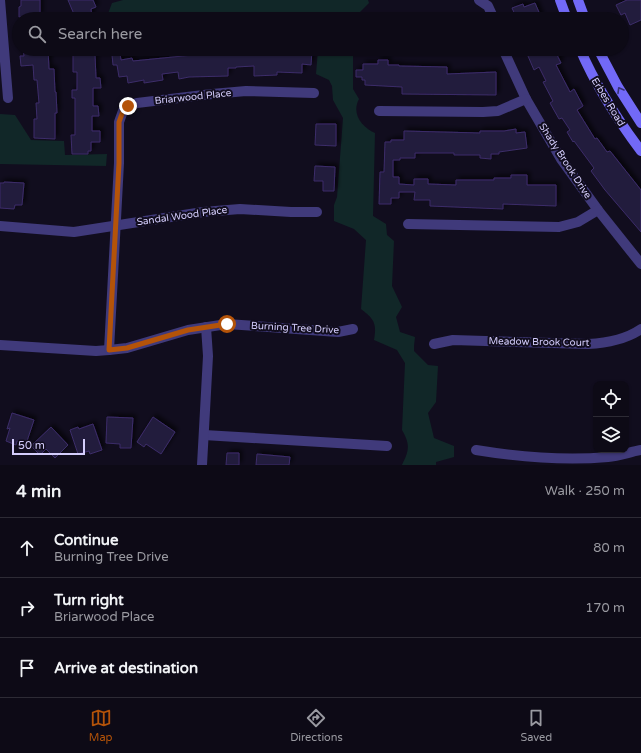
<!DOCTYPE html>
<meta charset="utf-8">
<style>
body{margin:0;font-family:"Varela Round",sans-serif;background:#16131f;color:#f1f3f6}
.controls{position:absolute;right:12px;bottom:12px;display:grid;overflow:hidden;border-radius:8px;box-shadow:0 1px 3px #0004}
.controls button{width:36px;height:36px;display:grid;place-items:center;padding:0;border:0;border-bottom:1px solid #2d2b35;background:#0d0a16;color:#f1f3f6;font:20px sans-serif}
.scale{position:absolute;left:12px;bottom:10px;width:73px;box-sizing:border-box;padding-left:4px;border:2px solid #d4cdfc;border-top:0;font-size:11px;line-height:14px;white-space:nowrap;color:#d4cdfc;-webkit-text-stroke:3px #110d1e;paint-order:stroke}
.stop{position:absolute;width:12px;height:12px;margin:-9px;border:3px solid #b45309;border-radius:50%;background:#fff}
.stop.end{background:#b45309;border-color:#fff;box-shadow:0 1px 4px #0008}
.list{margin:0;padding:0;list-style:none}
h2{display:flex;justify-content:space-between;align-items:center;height:52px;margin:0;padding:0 16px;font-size:17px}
h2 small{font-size:13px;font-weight:400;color:#9a9aa1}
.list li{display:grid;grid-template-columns:26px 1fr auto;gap:12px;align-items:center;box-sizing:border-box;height:60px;padding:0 16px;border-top:1px solid #2d2b35}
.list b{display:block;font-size:15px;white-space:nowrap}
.list p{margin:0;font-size:13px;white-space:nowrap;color:#9a9aa1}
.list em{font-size:13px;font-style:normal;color:#9a9aa1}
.icon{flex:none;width:22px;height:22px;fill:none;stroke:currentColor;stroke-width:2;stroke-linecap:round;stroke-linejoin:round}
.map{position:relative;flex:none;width:641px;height:465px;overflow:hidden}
.search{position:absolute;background:#0d0a16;box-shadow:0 1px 3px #0004;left:12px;right:12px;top:12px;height:44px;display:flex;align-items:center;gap:10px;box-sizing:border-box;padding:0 14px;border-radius:22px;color:#9a9aa1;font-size:15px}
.sheet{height:232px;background:#0d0a16}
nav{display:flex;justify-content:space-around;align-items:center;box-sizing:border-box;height:56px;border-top:1px solid #2d2b35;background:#0d0a16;font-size:11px;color:#9a9aa1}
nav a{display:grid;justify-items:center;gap:2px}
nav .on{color:#b45309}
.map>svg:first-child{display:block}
.green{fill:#112728}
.building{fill:#231a3e;stroke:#3c2d69;filter:url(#shadow)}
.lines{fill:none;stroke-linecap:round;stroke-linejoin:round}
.minor{stroke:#403a7b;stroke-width:10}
.secondary{stroke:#7269f7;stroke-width:10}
.oneway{stroke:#383275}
.route{stroke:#b45309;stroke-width:5}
.labels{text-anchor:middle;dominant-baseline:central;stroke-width:4;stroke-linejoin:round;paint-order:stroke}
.street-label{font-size:10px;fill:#d4cdfc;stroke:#110d1e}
</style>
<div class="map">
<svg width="641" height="465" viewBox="0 0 641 465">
<defs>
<filter id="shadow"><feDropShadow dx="3" dy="-3" stdDeviation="2" flood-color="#0009"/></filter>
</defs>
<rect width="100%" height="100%" fill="#110d1e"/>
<g class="green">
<polygon points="123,0 368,0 369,3 357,15 356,19 106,19 112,3"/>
<path d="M 318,49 L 353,49 L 353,89 L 359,99 C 351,114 362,127 375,133 L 373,216 L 386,224 L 387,235 L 394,241 L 392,286 L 402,307 L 396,317 L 400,332 L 415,337 L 414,346 L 414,351 L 428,365 L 438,366 L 436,402 L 428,413 L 434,438 L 454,446 L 454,457 L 436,462 L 436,465 L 402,465 C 403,462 405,459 406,456 C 410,445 407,439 402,430 L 405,363 L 397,350 L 374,340 C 377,323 374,319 361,309 L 366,240 L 354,229 L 334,221 L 334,205 L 337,197 L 343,118 L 333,100 L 332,86 L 329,80 L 316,74 Z"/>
<polygon points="0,114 15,115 31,140 64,141 65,155 107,154 106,166 0,164"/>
</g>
<g class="building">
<polygon points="21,0 40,0 40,16 19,17 19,7 21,6"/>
<polygon points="68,0 93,0 96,7 91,9 92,19 76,19"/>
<polygon points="627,0 641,0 641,20 630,25 625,13 621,15 616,5"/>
<polygon points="535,3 541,17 536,19 520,19 519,16 516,17 512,8 523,4 524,7"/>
<polygon points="23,49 48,49 49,69 54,69 55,92 56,92 57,113 55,113 55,139 34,138 34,119 37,119 36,103 39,103 37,80 34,80 33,65 21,66 20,56 24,56"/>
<polygon points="226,49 261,50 261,51 278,52 278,49 312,50 311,65 302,64 302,73 277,72 277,75 254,76 254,66 236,67 236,68 228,68 228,76 189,77 179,79 178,72 162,74 163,80 144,83 144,80 128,83 127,76 119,77 117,65 113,65 112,55 120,54 121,60 132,58 133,61 193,55 193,53 226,52"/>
<polygon points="525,49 554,49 561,63 556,65 570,92 574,89 583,106 577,110 595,139 597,138 607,152 610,151 641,190 641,232 605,190 591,171 594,168 574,141 573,142 567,132 570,130 562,118 559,119 550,103 553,101 543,82 546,81 539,67 534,70"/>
<polygon points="73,55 95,55 96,78 100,78 101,88 93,88 93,106 98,106 99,116 92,116 92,131 100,131 100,142 91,142 91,151 88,151 88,154 72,154 71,135 75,135 75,98 72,98 72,90 77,90 77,72 73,72"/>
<polygon points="378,60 388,60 388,65 399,65 399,66 447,67 447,74 496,72 496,95 402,94 402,87 365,85 365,80 362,80 362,77 356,77 356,70 363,70 363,64 378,64"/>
<polygon points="316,124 336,124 336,146 315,145"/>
<polygon points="516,129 516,133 525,132 527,148 499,152 499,154 491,154 491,159 480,158 480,155 454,155 454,153 415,153 415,158 400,158 400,160 393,160 393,177 399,177 399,184 414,185 414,179 428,179 428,184 456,185 456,180 494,180 494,178 511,178 511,175 527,175 527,185 556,185 556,206 503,204 503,209 430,206 430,200 414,200 415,192 399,192 399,198 391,198 391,204 379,204 380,172 384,172 385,142 391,142 391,140 404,140 404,131 480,133 480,131 504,131"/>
<polygon points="315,166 335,167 334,191 323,191 323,181 314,181"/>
<polygon points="4,182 24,183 22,205 15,205 14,209 0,208 0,183 4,183"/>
<polygon points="12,413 34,420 26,444 17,441 16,445 6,441 10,428 7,429"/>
<polygon points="107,417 133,418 131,448 120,448 120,444 106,443"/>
<polygon points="153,417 175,432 161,454 146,444 144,447 137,442"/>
<polygon points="93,424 102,450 90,454 89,451 78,454 70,430 78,427 79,429"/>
<polygon points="51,427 68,445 55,458 46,449 40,455 31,446"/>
<polygon points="227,453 239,453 239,465 226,465"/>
<polygon points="257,454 290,457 289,465 256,465"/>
</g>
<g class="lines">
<g class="minor">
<polyline points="0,0 8,98"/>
<polyline points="479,0 488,6 494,19"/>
<polyline points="503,49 526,99 561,159 598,210 641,264"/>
<polyline points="379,111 483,112 498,111 526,99"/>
<polyline points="408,224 559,227 578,222 598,210"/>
<polyline points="0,226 74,232 203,212 240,209 291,212 317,212"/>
<path d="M 434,344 L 453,340 L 588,344 C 606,343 625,340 641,329"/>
<polyline points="0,345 96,351 109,350 127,348 188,330 227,324 338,332 353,329"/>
<polyline points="109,350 119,163 119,122 123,111 128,106 137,103 212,94 246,91 314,93"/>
<polyline points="204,435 387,446"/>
<path d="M 476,450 C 519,457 564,461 608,457 C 619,456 630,452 641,450"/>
<polyline points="202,465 208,356 206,327"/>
</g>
<g class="secondary">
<polyline points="560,0 567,19"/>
<polyline points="578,0 585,19"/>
<path d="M 580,49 C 596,86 617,119 641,151"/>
<polyline points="598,49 618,87 641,123"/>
</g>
</g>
<defs><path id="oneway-chevron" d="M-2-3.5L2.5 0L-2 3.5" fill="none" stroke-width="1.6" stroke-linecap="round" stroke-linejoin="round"/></defs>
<use class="oneway" href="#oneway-chevron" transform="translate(620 90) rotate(-120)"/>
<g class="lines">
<polyline class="route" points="128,106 123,111 119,122 119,163 109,350 127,348 188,330 227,324"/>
</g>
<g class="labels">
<g class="street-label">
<text transform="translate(193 97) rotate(-6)">Briarwood Place</text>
<text transform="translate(608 102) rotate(59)">Erbes Road</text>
<text transform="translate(565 161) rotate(57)">Shady Brook Drive</text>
<text transform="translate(182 216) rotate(-8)">Sandal Wood Place</text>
<text transform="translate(295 328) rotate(3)">Burning Tree Drive</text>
<text transform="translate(539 342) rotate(1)">Meadow Brook Court</text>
</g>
</g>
</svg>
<div class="controls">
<button><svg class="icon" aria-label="locate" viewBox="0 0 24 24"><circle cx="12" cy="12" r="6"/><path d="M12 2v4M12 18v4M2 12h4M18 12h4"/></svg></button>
<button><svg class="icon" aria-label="layers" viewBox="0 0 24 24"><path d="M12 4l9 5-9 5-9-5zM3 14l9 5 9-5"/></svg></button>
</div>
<div class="scale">50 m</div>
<div class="stop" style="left:227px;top:324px"></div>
<div class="stop end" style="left:128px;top:106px"></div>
<div class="search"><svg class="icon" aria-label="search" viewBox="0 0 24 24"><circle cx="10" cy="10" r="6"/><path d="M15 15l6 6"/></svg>Search here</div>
</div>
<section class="sheet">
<h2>4 min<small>Walk · 250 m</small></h2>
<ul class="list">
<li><svg class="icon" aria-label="ahead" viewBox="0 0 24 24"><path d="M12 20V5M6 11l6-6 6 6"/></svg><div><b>Continue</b><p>Burning Tree Drive</p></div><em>80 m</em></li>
<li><svg class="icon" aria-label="right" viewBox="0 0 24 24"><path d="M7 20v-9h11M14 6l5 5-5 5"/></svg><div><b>Turn right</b><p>Briarwood Place</p></div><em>170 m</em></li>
<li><svg class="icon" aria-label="arrive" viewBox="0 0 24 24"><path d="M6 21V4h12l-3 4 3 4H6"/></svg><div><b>Arrive at destination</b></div></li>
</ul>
</section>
<nav>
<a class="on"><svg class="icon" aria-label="map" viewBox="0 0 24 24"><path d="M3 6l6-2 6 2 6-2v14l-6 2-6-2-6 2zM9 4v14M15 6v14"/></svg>Map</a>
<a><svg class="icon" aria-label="directions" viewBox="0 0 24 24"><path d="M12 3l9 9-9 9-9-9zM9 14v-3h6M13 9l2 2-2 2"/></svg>Directions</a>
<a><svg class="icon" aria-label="saved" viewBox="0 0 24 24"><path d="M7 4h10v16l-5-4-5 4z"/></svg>Saved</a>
</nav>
